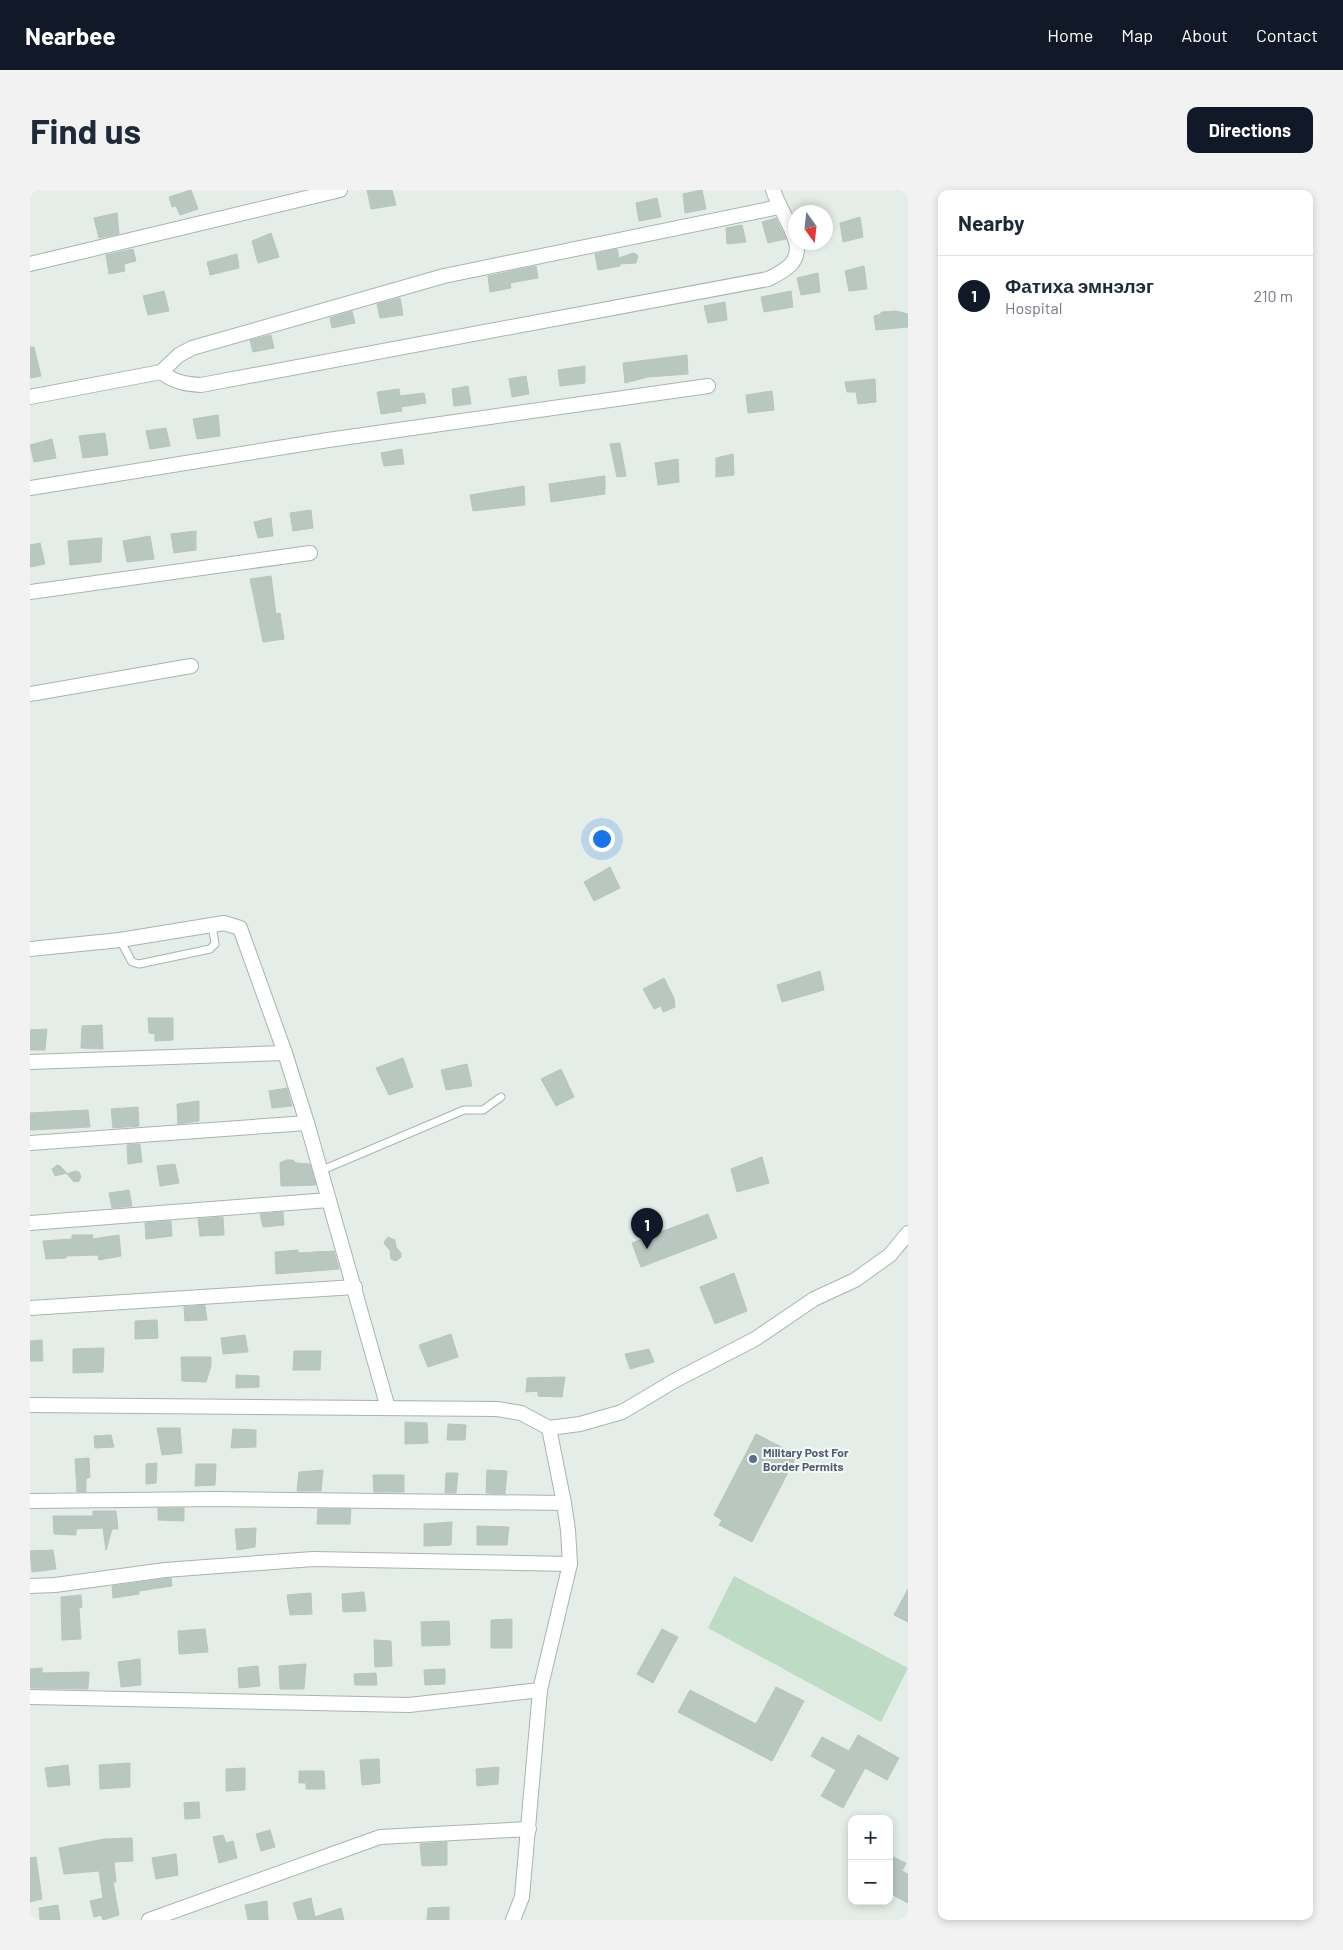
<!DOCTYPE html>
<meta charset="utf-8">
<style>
body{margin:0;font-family:Barlow,sans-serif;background:#f2f2f3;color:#1f2937}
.controls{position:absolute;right:15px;bottom:15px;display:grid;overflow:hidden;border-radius:10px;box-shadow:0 2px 8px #0003}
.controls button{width:45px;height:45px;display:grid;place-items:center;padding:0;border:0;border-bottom:1px solid #e0e1e3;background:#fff;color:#1f2937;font:25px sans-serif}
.compass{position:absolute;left:758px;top:15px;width:45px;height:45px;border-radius:50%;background:#fff;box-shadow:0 2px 8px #0003;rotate:165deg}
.you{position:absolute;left:571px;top:648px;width:18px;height:18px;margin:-12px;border:4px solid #fff;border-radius:50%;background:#1a73e8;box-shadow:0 0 0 8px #1a73e833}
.badge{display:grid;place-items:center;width:32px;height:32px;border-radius:50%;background:#111827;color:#fff;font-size:16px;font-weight:700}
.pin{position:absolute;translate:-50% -41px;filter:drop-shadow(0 1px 2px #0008)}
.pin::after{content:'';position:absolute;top:26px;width:18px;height:15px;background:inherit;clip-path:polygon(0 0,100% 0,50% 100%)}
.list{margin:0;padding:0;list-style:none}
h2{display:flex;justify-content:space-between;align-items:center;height:65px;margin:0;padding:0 20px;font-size:21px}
h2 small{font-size:16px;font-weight:400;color:#747a83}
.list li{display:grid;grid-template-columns:32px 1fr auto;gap:15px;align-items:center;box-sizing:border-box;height:80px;padding:0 20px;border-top:1px solid #e0e1e3}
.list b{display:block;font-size:19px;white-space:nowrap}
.list p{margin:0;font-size:16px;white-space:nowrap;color:#747a83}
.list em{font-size:16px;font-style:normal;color:#747a83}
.map{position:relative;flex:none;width:878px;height:1730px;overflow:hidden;border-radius:10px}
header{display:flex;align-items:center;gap:30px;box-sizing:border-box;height:70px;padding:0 25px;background:#111827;color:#fff}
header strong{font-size:24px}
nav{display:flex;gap:28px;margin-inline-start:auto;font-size:18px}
.intro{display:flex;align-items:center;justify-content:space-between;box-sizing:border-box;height:120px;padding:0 30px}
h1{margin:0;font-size:35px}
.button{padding:12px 22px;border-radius:10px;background:#111827;color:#fff;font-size:18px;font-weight:700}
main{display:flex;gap:30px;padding:0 30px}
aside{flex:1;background:#fff;border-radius:10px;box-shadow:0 2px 8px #0003}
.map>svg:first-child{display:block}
.green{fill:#bedcc4}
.building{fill:#b9c7c1;stroke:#b7c6be}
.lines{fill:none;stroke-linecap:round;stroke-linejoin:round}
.lane-casing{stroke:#a7b5af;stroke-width:9}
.street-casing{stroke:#a7b5af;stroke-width:16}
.lane{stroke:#fff;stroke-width:7}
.street{stroke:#fff;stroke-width:14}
.service-dot{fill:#5c6f8a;stroke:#f4f9f6;stroke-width:2}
.labels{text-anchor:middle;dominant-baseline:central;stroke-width:4;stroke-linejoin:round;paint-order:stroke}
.service-label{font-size:12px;font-weight:bold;fill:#4e5e75;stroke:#f4f9f6;text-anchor:start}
</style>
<header>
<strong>Nearbee</strong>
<nav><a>Home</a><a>Map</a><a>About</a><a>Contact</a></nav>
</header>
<div class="intro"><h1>Find us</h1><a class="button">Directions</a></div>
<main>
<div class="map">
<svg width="878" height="1730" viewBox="0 0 878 1730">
<rect width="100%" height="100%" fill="#e4ede8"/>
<polygon class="green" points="704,1386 878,1478 851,1532 678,1438"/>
<g class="building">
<polygon points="161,0 168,19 150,25 146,16 142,17 139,7"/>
<polygon points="337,0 362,0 366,15 341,19"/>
<polygon points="672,0 676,19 655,23 653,4"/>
<polygon points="627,8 631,27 609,31 606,13"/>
<polygon points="87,23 89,44 69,48 64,28"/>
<polygon points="830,27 833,47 813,52 810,33"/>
<polygon points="746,28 756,49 738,53 732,32"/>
<polygon points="712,35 716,52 697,54 696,38"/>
<polygon points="241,43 249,67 228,73 222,51"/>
<polygon points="103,59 106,71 94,74 95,81 79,84 76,65"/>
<polygon points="587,59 589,68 603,63 606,64 608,66 606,73 590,74 590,76 568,80 565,64"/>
<polygon points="207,64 209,78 180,85 177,72"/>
<polygon points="506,76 508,88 480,93 481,98 460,102 458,86"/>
<polygon points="834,76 837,99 819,101 815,81"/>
<polygon points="788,83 790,102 771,105 767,88"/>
<polygon points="134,101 139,121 118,125 113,106"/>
<polygon points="761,101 763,117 734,122 731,107"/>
<polygon points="370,108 373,125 350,128 347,114"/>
<polygon points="695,112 697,130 678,133 674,116"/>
<polygon points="322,121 325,133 302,138 300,128"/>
<polygon points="866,121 878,124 878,137 846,140 844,126 851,124 851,122"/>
<polygon points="241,145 244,158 223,162 220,150"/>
<polygon points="0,157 4,157 11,186 0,188"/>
<polygon points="657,165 658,184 618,187 595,193 593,173"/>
<polygon points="555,176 555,193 530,196 528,180"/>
<polygon points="496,186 499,204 482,207 479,189"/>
<polygon points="845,189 846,212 828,214 826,202 817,202 815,192"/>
<polygon points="438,196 441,214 424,216 422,199"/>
<polygon points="369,199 370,206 394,203 396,213 371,217 372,221 351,224 347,202"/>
<polygon points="742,201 744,220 718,223 716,205"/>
<polygon points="188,225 190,246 167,249 163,229"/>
<polygon points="136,238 140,256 120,259 116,241"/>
<polygon points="75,243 78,265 53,268 49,246"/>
<polygon points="22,249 26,268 4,272 0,255"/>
<polygon points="590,253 596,286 587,287 580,254"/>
<polygon points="372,259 374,274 354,276 351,263"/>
<polygon points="703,264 704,285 686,287 686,268"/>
<polygon points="648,269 649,292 628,295 625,273"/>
<polygon points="575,286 575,304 521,312 519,294"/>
<polygon points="494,296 495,315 443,321 440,305"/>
<polygon points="281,320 283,338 263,341 260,323"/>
<polygon points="241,328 243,346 228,348 224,332"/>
<polygon points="166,341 166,360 144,363 141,344"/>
<polygon points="120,346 124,369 97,372 93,351"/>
<polygon points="72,348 71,372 40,375 38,351"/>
<polygon points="10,353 15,374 0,377 0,355"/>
<polygon points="241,386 246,424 250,423 254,449 233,452 220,389"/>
<polygon points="580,677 590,698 564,711 554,692"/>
<polygon points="790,781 794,800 752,812 747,795"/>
<polygon points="634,788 644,808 645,817 633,822 631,816 624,819 613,799"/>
<polygon points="118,828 143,828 143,850 125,851 125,844 119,843"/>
<polygon points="72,835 73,859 51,858 52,836"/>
<polygon points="17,839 15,860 0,860 0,840"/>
<polygon points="373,868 383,897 359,905 346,878"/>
<polygon points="437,874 442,896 416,900 411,880"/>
<polygon points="531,879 544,907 526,916 511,889"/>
<polygon points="257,898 262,916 242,918 239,901"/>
<polygon points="169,911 169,931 148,934 147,914"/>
<polygon points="108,917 109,936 83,938 81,919"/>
<polygon points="58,920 60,937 0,940 0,923"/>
<polygon points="110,954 112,972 98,974 97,955"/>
<polygon points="732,967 739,993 707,1002 701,979"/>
<polygon points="256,970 263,970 266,973 280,974 286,995 251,996 250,973"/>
<polygon points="145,974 149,993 130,996 127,976"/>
<polygon points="27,975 30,976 37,983 25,986 22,979"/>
<polygon points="45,981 49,982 51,987 49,991 44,992 37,984"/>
<polygon points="99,1000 102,1016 82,1018 79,1003"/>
<polygon points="253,1022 254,1035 233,1037 230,1024"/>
<polygon points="678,1024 687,1048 611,1077 602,1053"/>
<polygon points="193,1027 194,1045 170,1046 168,1029"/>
<polygon points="141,1031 142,1046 116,1049 115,1033"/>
<polygon points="42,1045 63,1045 62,1049 89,1045 91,1066 69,1070 68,1065 36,1066 36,1068 16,1069 13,1051 42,1049"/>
<polygon points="358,1047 365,1050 366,1057 371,1063 371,1067 366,1071 361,1069 360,1060 355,1055 354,1052"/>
<polygon points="268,1060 268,1063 304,1061 309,1079 246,1084 245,1062"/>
<polygon points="704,1083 717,1121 685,1134 670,1097"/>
<polygon points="175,1115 177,1130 155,1131 154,1117"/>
<polygon points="127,1130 128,1148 105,1149 105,1131"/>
<polygon points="421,1144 428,1167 398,1177 389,1155"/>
<polygon points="215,1145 218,1162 193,1164 191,1148"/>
<polygon points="12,1150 13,1171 0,1171 0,1151"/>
<polygon points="74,1158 73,1182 43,1183 43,1159"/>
<polygon points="619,1159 624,1172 600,1179 595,1164"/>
<polygon points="264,1161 291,1161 290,1180 263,1180"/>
<polygon points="151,1167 181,1167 181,1176 176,1192 152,1191"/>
<polygon points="206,1185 229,1186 229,1197 206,1198"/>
<polygon points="535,1187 532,1207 508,1206 508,1201 496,1202 497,1188"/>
<polygon points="375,1232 397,1233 398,1253 375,1254"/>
<polygon points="418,1234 436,1235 435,1250 417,1250"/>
<polygon points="127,1238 150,1238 152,1263 132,1265"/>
<polygon points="203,1239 226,1240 226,1257 201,1258"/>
<polygon points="726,1244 767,1265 722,1352 689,1335 692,1330 684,1325"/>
<polygon points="81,1245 84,1257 65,1258 64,1246"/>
<polygon points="59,1268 60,1287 56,1289 56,1302 47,1302 45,1269"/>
<polygon points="127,1273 126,1293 116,1294 116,1274"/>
<polygon points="166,1274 186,1274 185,1295 165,1296"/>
<polygon points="293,1280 291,1301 267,1301 269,1282"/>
<polygon points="457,1280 477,1281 475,1304 456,1303"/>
<polygon points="416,1283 428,1283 426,1303 415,1303"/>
<polygon points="343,1285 374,1285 374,1302 344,1302"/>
<polygon points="128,1318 154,1318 154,1331 128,1330"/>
<polygon points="288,1319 321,1319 320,1334 287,1334"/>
<polygon points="63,1321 86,1321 88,1339 82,1339 76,1360 73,1338 46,1339 46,1345 24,1344 23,1326 63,1326"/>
<polygon points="422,1332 421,1355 394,1356 394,1334"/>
<polygon points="447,1336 479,1337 477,1355 447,1355"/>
<polygon points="226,1338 225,1357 207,1360 205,1339"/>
<polygon points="23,1360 26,1379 2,1382 0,1361"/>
<polygon points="141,1388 142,1396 109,1401 109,1404 83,1408 82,1396"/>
<polygon points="878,1399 878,1432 864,1425"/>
<polygon points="334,1402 336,1421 313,1422 312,1404"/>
<polygon points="281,1403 282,1424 260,1425 257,1405"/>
<polygon points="51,1405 52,1417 49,1418 51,1449 32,1450 31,1407"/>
<polygon points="482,1429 482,1458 461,1458 461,1430"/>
<polygon points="419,1431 420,1455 392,1456 391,1432"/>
<polygon points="175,1439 178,1462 149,1464 148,1441"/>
<polygon points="632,1439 648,1447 623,1493 607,1484"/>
<polygon points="344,1450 361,1451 362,1476 345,1477"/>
<polygon points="110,1469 111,1495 91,1497 88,1472"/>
<polygon points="276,1474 274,1499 250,1499 249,1476"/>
<polygon points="228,1476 230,1496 209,1498 208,1478"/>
<polygon points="12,1478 12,1483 59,1482 58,1499 0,1498 0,1479"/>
<polygon points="415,1479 415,1494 395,1495 394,1480"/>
<polygon points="346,1483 347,1495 325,1495 324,1484"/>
<polygon points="746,1497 774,1511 742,1571 648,1522 660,1500 726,1534"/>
<polygon points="828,1545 869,1568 857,1590 835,1578 813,1618 791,1606 806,1580 781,1566 792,1547 819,1561"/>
<polygon points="349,1569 350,1593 332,1595 330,1570"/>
<polygon points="100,1573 100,1597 70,1599 69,1575"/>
<polygon points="38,1575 40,1595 18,1597 15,1578"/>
<polygon points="469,1577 468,1594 447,1596 446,1579"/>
<polygon points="215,1578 215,1600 196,1601 196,1579"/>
<polygon points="269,1581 294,1581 295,1599 276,1599 276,1593 269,1593"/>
<polygon points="169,1612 170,1628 155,1629 154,1613"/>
<polygon points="240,1640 245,1657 231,1661 226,1644"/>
<polygon points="193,1645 196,1653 203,1651 207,1668 189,1673 183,1647"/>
<polygon points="102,1648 103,1671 84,1672 86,1692 83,1692 89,1725 73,1730 71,1725 64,1727 60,1711 73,1708 69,1681 34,1684 29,1658 74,1649"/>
<polygon points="417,1652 417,1675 392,1676 390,1654"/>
<polygon points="146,1664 148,1685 126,1689 122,1668"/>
<polygon points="859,1665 876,1673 872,1681 878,1684 878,1713 859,1703"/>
<polygon points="6,1667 12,1709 0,1712 0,1668"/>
<polygon points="281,1708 285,1727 311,1718 314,1730 268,1730 263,1713"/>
<polygon points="237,1711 238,1730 218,1730 215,1715"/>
<polygon points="28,1715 30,1730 10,1730 9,1718"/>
<polygon points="419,1717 419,1730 397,1730 398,1718"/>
</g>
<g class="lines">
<g class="lane-casing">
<g id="lane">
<polyline points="90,750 102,772 109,774 180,759 185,754 182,735"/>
<polyline points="290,981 434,920 453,920 471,907"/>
</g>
</g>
<g class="street-casing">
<g id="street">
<path d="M 743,0 C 749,18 761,34 766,52"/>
<polyline points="0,74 310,0"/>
<polyline points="131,182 149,165 162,158 414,86 749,17"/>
<path d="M 0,207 L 131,182 C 144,192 155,194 171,195 L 738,89 C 754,81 771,73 766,52"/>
<polyline points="0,298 298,250 678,196"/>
<polyline points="0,402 280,363"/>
<polyline points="0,504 161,476"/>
<polyline points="0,759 90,750 194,733 210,738 255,863 277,933 358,1218"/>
<polyline points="0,872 255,863"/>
<polyline points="0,953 277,933"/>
<polyline points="0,1033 299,1010"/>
<polyline points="0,1118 325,1097"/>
<polyline points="0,1215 467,1219 491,1223 519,1238 550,1234 592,1222 644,1191 725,1149 784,1109 825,1090 860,1065 878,1043"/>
<polyline points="0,1311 186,1309 534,1313"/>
<polyline points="0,1396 25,1395 135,1380 283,1369 540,1374"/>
<polyline points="0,1507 379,1515 510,1500"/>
<polyline points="119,1730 350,1647 499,1639"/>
<polyline points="483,1730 492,1707 510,1500 540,1374 538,1340 534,1313 519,1238"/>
</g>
</g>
<use href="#lane" class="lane"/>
<use href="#street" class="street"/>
</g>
<circle class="service-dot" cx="723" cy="1269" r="5"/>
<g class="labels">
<g class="service-label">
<text x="733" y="1262">Military Post For<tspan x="733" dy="14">Border Permits</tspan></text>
</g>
</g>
</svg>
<div class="controls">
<button>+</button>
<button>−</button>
</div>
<svg class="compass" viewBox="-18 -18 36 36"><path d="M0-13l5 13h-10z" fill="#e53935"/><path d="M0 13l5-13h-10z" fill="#747a83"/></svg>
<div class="you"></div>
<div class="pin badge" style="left:617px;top:1059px">1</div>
</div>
<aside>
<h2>Nearby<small></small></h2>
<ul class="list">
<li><span class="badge">1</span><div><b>Фатиха эмнэлэг</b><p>Hospital</p></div><em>210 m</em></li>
</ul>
</aside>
</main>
